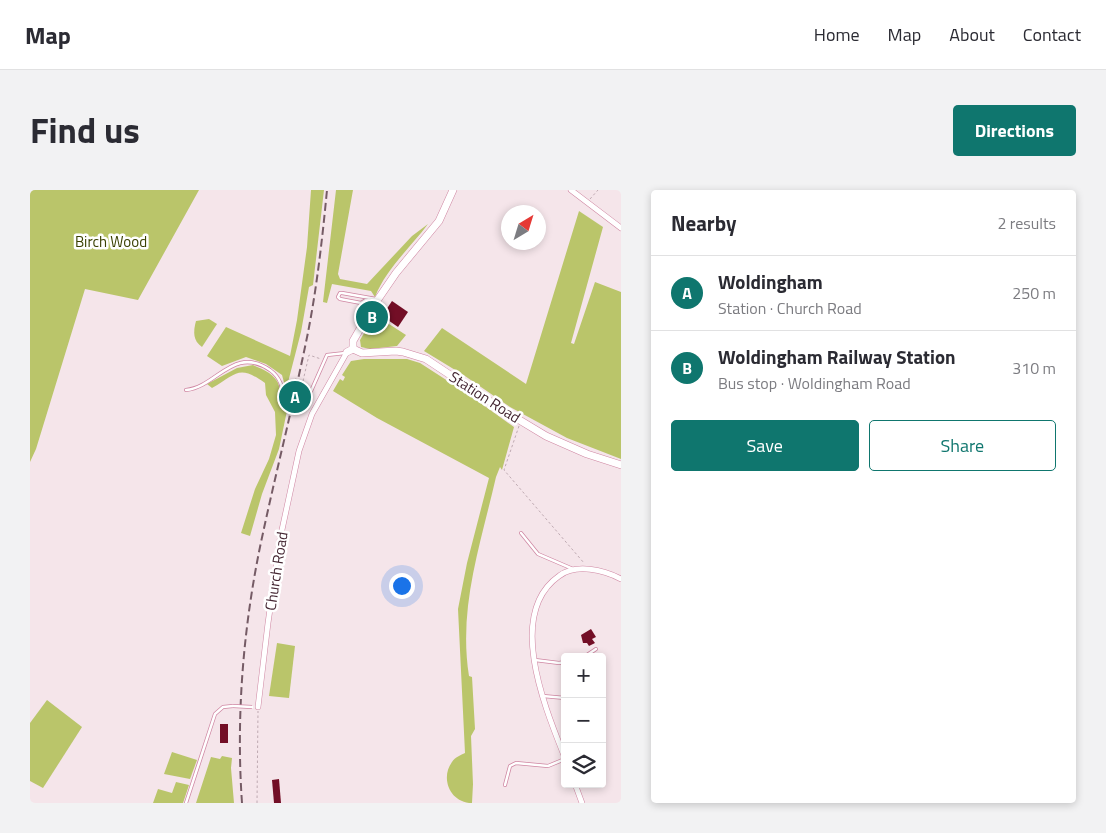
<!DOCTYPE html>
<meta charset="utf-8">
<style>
body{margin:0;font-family:"Titillium Web",sans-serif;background:#f2f2f3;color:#2b2b33}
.controls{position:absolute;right:15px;bottom:15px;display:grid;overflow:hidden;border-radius:5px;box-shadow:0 2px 8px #0003}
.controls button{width:45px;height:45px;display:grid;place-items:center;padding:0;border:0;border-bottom:1px solid #e1e1e2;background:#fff;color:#2b2b33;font:25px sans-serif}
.compass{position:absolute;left:471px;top:15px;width:45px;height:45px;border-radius:50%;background:#fff;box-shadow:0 2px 8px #0003;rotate:38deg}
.you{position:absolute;left:371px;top:395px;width:18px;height:18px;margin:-12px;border:4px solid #fff;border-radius:50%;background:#1a73e8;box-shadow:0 0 0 8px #1a73e833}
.badge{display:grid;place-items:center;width:32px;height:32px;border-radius:50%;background:#0f766e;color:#fff;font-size:16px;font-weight:700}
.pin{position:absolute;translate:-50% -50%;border:2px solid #fff;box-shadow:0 1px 5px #0006}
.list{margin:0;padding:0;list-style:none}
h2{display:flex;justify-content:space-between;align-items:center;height:65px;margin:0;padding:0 20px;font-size:21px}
h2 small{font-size:16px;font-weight:400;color:#7c7c81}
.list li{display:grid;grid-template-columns:32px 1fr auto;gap:15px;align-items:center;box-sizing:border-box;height:75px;padding:0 20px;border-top:1px solid #e1e1e2}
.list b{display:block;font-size:19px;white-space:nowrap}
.list p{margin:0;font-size:16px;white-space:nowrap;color:#7c7c81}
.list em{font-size:16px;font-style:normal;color:#7c7c81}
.actions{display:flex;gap:10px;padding:15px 20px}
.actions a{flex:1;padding:11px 0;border:1px solid #0f766e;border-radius:5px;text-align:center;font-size:18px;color:#0f766e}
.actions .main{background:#0f766e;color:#fff}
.icon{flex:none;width:28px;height:28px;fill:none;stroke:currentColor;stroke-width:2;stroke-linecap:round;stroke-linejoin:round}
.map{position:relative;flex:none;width:591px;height:613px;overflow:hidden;border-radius:5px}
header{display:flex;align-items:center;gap:30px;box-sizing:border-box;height:70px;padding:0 25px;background:#fff;border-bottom:1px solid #e1e1e2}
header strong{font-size:24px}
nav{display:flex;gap:28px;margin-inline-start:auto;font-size:18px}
.intro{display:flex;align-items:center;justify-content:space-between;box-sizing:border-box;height:120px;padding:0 30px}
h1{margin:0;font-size:35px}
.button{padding:12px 22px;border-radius:5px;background:#0f766e;color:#fff;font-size:18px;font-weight:700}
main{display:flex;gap:30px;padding:0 30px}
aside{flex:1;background:#fff;border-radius:5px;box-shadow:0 2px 8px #0003}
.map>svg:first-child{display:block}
.green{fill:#bac56a}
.building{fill:#730e26}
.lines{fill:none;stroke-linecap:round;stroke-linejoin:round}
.lane-casing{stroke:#cf86a2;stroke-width:4}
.street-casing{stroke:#cf86a2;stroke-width:6}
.secondary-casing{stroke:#cf86a2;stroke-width:8}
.path{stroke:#bfaab2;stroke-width:1;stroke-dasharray:2.5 2.5;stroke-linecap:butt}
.lane{stroke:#fff;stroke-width:2.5}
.street{stroke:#fff;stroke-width:5}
.secondary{stroke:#fff;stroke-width:7}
.rail{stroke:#755b65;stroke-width:2;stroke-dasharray:8 4;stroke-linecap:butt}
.lane-bridge-casing{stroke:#cf86a2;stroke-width:4;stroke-linecap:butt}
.path-bridge{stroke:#bfaab2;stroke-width:1;stroke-dasharray:2.5 2.5;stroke-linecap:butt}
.lane-bridge{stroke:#fff;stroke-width:2.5}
.labels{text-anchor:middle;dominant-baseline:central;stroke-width:5;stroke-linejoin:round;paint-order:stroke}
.park-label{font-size:15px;fill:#3a4002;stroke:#fff}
.street-label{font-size:15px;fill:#432531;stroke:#fff}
</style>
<header>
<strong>Map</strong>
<nav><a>Home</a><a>Map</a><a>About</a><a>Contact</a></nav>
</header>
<div class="intro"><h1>Find us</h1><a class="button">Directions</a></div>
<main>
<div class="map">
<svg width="591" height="613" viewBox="0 0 591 613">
<rect width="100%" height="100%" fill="#f5e5ea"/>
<g class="green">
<polygon points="0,0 169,0 108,110 55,99 6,259 0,272"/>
<polygon points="281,0 294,0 283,95 279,97 271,142 256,200 252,185 236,174 216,167 192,176 177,166 196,137 260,166 267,130 277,57"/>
<path d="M 306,0 L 323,0 L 308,84 L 310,89 L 337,94 L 382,46 L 398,34 C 380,58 356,79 345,107 L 341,101 L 302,94 L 297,113 L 293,112 Z"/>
<polygon points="549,21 573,37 541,153 544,154 565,92 591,102 591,269 537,248 480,217 435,186 394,161 412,138 496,194"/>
<polygon points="345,125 376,145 367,156 340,159 331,157 330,150"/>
<path d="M 179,129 L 187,134 L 172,157 C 163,151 163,142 166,131 Z"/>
<path d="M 334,169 L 377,169 L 390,173 L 438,204 L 484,237 L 472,280 L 470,277 L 466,287 C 451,353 428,417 439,486 L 442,487 L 445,539 L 441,546 L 443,594 L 442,613 C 420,613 410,588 422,572 C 425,567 431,565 435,563 L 428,419 L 437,373 L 459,288 L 347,228 L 303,201 L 310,189 L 313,191 L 315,187 L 312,185 L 321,171 Z"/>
<path d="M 223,175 C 232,179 241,182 247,191 C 252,199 247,210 258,216 L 249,259 L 232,304 L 220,346 L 211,343 L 225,299 L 239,269 L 246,245 L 245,222 L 236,205 L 235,193 C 208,174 207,184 182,198 L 177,194 L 207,178 Z"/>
<polygon points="247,453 265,456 259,508 239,506"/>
<polygon points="17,510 52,537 13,598 0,591 0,533"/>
<polygon points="142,562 167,570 160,589 134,584"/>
<polygon points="192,566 202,568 201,578 204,613 166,613 181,567 190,569"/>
<polygon points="146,592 159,595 153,613 123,613 128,599 142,603"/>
</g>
<g class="building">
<polygon points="362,111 378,122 368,137 352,126"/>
<polygon points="561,439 566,447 562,449 565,453 559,456 557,453 553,453 551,445"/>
<rect x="190" y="534" width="8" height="19"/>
<polygon points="249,589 251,613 244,613 242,590"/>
</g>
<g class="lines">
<g class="lane-casing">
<g id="lane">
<polyline points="339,108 331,113 310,109 308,107 310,103 312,103 346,109"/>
<path d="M 156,200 C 187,197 203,155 240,180 C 251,188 253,198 253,210"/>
<polyline points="274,217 297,165 315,163"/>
<polyline points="491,343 508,364 543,379"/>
<polyline points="554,467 566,459"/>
<polyline points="505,470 529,473 535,472"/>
<polyline points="513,506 535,508"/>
<polyline points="475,595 480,576 486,573 518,576 535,569"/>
<polyline points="156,613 185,524 193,517 203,516"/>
</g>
</g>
<g class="street-casing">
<g id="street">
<polyline points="541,0 591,38"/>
<polyline points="228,517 238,433 250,349 269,261 282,224 317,162"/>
<path d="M 535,568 C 516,520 475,424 529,386 C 546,373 574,380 591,389"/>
<polyline points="545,594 552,613"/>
</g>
</g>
<g class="secondary-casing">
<g id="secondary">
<polyline points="323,159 332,163 366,161 373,162 396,169 476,222 516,246 557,264 591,275"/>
<polyline points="323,159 323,151 342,118 366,83 409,31 423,0"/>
<polyline points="317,162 323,159"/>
</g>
</g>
<g class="path">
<polyline points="560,9 568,0"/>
<polyline points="273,191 279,165 291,169"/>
<polyline points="256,211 259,212 265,189"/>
<polyline points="489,236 474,280 554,373"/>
<polyline points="227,613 228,521"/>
</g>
<use href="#lane" class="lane"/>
<use href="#street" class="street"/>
<use href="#secondary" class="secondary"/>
<path class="rail" d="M 212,613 C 206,528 213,440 230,357 C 244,290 261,224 275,157 C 286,106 292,52 297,0"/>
<g class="lane-bridge-casing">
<polyline id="lane-bridge" points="203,516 222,517"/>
</g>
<polyline class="path-bridge" points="265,189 273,191"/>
<use href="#lane-bridge" class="lane-bridge"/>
</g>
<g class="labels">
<g class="park-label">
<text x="81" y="51">Birch Wood</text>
</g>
<g class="street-label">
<text transform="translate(455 207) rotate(33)">Station Road</text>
<text transform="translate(246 381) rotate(-81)">Church Road</text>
</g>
</g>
</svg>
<div class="controls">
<button>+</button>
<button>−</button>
<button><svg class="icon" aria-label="layers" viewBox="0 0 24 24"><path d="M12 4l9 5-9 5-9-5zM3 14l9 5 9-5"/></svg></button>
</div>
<svg class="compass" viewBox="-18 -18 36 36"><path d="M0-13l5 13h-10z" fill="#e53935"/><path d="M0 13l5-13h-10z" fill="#7c7c81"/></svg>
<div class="you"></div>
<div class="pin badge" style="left:265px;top:207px">A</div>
<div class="pin badge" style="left:342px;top:127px">B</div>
</div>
<aside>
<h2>Nearby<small>2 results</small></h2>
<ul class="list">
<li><span class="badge">A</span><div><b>Woldingham</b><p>Station · Church Road</p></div><em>250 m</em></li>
<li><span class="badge">B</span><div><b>Woldingham Railway Station</b><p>Bus stop · Woldingham Road</p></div><em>310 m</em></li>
</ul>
<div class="actions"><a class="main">Save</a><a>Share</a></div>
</aside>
</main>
